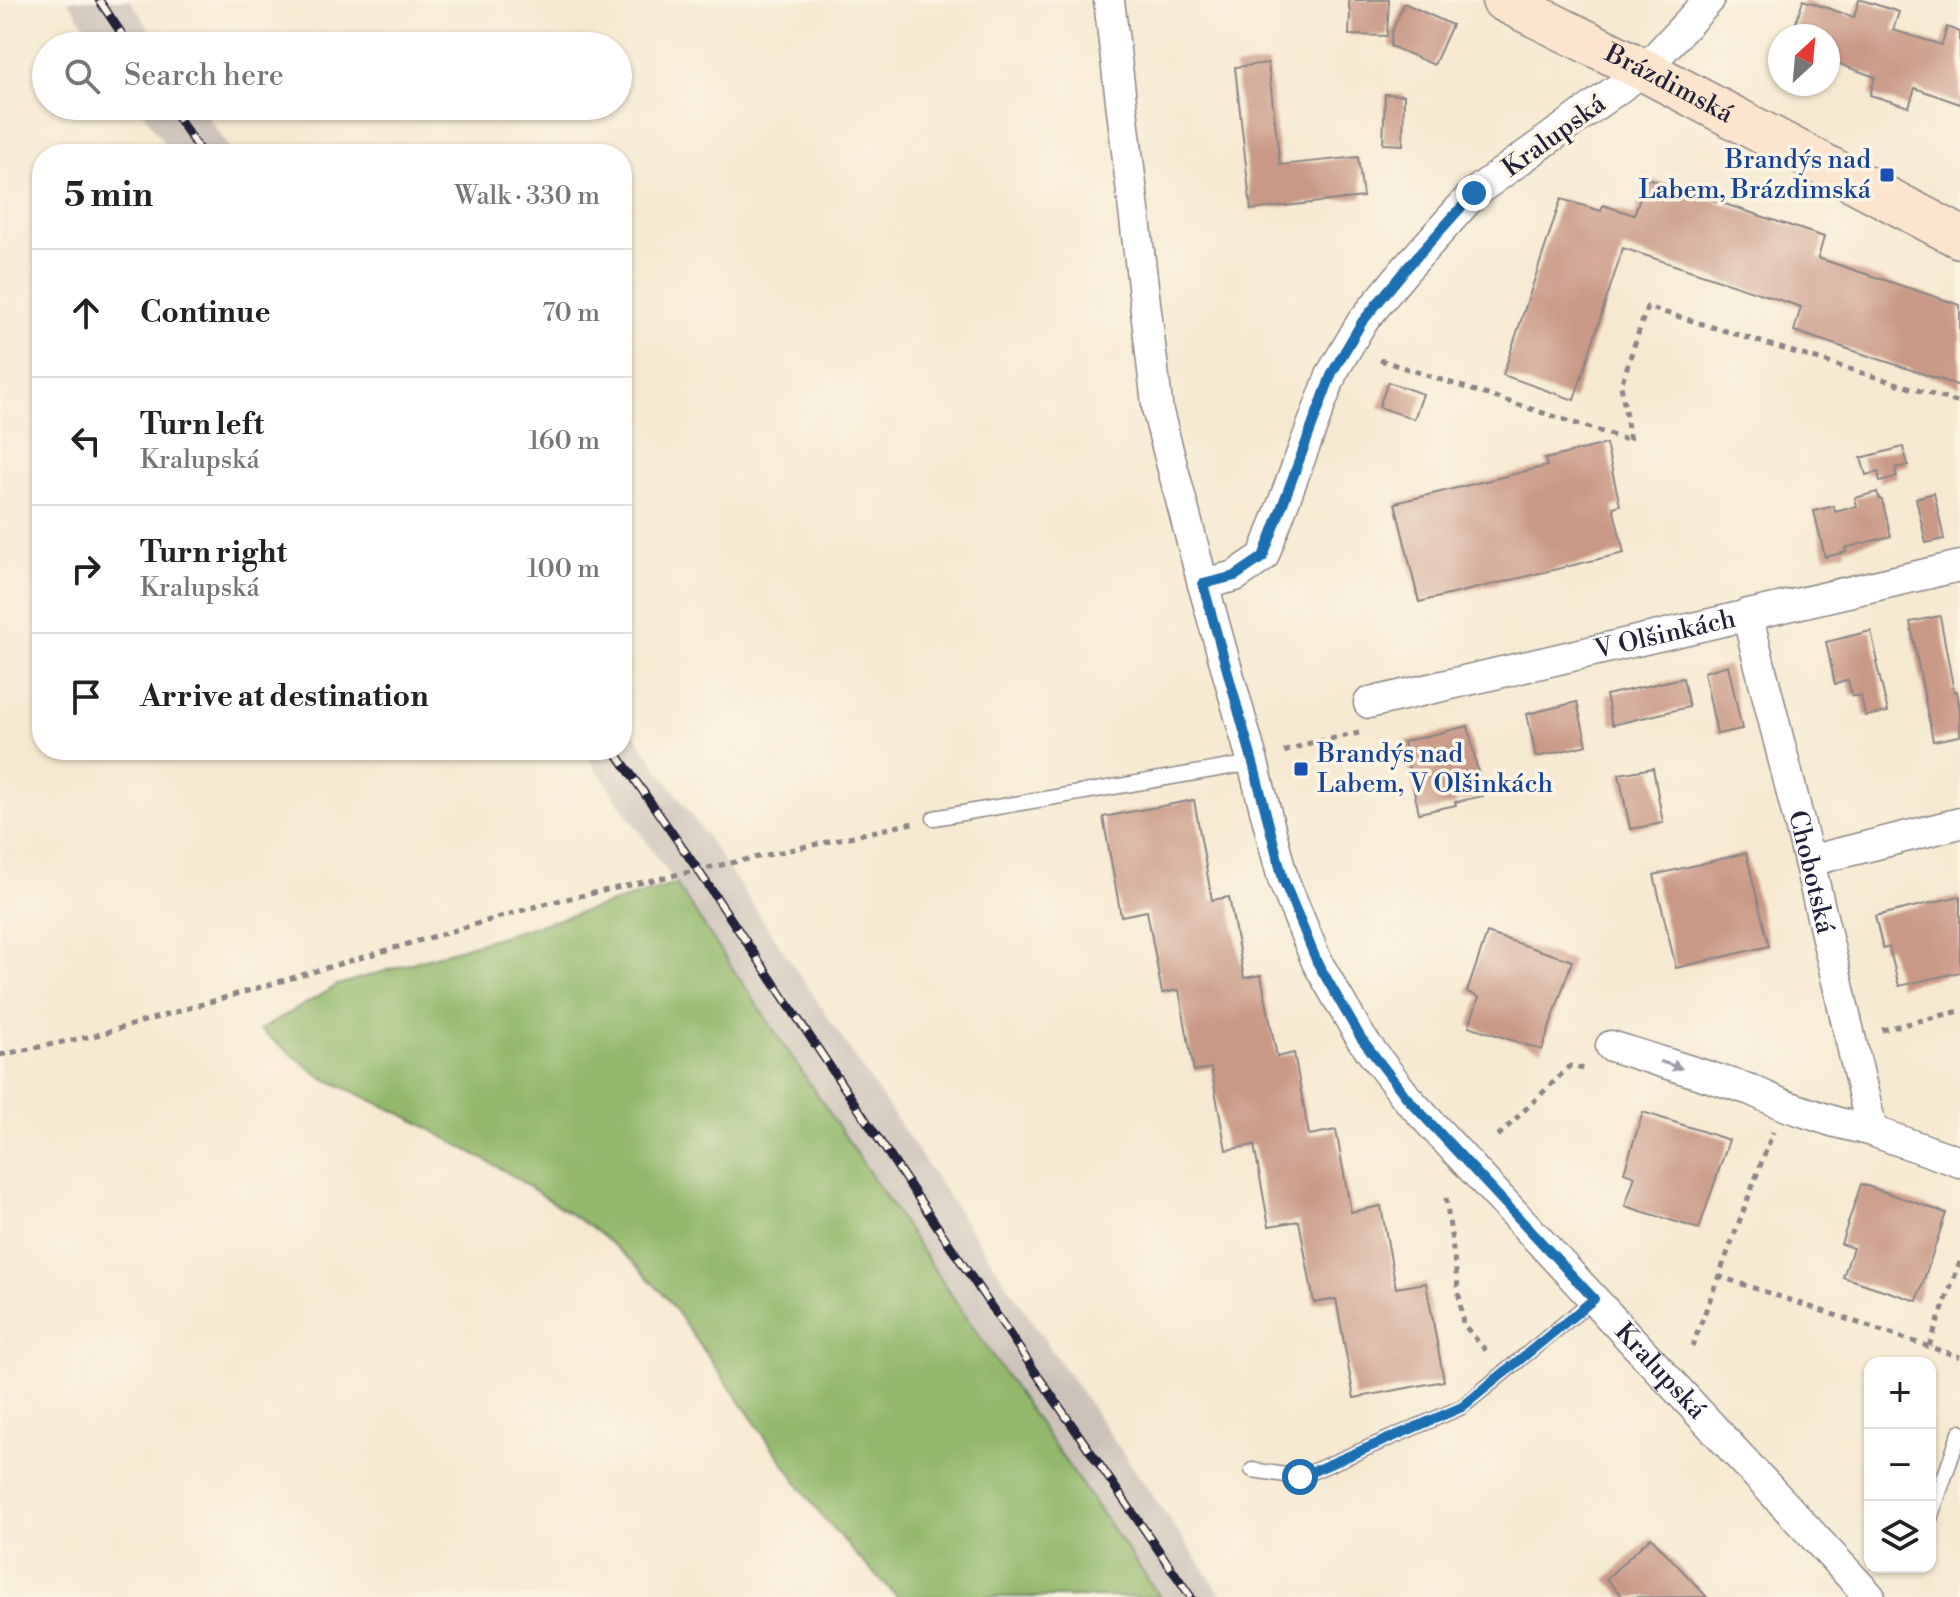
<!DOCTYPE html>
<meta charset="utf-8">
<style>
body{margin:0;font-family:"Libre Bodoni",serif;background:#f2f2f2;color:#222}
.controls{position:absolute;right:24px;bottom:24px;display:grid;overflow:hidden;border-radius:16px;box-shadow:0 2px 6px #0004}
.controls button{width:72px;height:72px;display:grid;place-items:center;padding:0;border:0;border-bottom:2px solid #e0e0e0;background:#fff;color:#222;font:40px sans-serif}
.compass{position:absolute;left:1768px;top:24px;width:72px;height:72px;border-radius:50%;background:#fff;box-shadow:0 2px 6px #0004;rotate:26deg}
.stop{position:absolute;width:24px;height:24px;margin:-18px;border:6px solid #1f6fb2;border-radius:50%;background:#fff}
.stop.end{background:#1f6fb2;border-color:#fff;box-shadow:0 2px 8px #0008}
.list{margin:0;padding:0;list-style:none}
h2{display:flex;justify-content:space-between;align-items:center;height:104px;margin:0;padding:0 32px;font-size:34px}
h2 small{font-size:26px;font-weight:400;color:#767676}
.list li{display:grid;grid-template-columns:52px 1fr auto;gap:24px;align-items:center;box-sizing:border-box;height:128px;padding:0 32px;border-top:2px solid #e0e0e0}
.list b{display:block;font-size:30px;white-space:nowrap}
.list p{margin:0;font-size:26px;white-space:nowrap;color:#767676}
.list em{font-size:26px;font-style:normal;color:#767676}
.icon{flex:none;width:44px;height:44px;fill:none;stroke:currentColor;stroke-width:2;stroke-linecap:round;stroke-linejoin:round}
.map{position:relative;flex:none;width:1960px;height:1597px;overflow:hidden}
.search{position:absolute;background:#fff;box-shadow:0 2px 6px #0004;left:32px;top:32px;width:600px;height:88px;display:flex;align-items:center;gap:20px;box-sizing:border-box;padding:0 28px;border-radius:44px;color:#767676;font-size:30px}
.panel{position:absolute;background:#fff;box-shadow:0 2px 6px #0004;left:32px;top:144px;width:600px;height:616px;border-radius:32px}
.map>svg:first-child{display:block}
.industrial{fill:#cdc2b9}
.forest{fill:#93b86c;stroke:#5a6d54;stroke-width:2}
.building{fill:#c99886}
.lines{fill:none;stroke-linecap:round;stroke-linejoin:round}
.lane-casing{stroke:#8c8686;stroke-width:17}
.street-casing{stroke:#8c8686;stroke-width:33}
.secondary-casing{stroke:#8c8686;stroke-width:45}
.path{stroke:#8c8686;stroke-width:5;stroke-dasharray:6 6;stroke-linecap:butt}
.lane{stroke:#fff;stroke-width:14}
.street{stroke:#fff;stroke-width:30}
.secondary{stroke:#fce5cf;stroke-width:42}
.rail-casing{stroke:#22223b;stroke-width:9}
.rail{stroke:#fcf5e5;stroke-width:6;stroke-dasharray:18;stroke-linecap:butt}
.oneway{fill:#9c9ca7}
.route{stroke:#1f6fb2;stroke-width:10}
.transit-dot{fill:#1a4fb4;stroke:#fcf5e5;stroke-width:3}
.labels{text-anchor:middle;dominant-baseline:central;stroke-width:7;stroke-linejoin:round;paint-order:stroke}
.street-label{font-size:26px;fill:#22223b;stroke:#fcf5e5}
.transit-label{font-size:26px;fill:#164399;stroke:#fcf5e5;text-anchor:end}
</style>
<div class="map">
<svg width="1960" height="1597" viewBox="0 0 1960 1597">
<rect width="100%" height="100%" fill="#fcf5e5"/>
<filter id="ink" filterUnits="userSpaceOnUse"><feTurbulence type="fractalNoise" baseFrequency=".0125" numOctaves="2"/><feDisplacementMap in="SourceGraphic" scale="16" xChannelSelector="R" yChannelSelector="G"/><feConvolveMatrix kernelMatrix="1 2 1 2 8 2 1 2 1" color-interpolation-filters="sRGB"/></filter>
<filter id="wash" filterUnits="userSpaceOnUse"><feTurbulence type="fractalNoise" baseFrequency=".006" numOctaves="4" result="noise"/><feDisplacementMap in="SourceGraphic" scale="32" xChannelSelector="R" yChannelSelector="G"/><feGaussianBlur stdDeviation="1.8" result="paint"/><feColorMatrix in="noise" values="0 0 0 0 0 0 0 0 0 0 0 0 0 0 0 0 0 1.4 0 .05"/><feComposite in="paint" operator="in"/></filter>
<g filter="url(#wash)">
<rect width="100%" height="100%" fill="#f6e9d1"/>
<g class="industrial">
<polygon points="68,0 130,0 161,46 99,46"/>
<polygon points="139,106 201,106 233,154 171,154"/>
<polygon points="622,716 719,855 1048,1345 1223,1597 1160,1597 1005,1375 708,931 583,750 622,750"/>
</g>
<polygon class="forest" points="676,884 1005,1375 1160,1597 898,1597 858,1557 820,1514 665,1296 632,1261 599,1233 510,1174 410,1118 321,1077 260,1030 338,985"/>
<g id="blocks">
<g class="building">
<polygon points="1348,0 1389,0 1387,36 1349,35 1350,12"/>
<polygon points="1803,0 1854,17 1859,0 1862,0 1899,12 1893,30 1942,45 1947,27 1960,32 1960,104 1915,88 1909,107 1870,95 1875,77 1828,60 1828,36 1792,36"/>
<polygon points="1404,3 1452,25 1434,65 1390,46 1392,31"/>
<polygon points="1268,63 1280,165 1358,157 1363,197 1251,210 1235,67"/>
<polygon points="1385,94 1404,95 1403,145 1383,144"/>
<polygon points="1647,178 1824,237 1818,258 1960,305 1960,386 1794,331 1801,307 1623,248 1574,400 1503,375 1561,199 1601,211 1603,205 1634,215"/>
<polygon points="1388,382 1423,394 1414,419 1379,407"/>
<polygon points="1606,444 1620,505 1613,507 1624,553 1419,602 1395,503 1547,466 1545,459"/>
<polygon points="1903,447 1908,465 1895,468 1897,477 1880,482 1878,472 1866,475 1861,458"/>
<polygon points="1877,492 1880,500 1882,500 1891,536 1845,548 1846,552 1825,557 1814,511 1834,506 1835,512 1857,506 1855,498"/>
<polygon points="1934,493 1944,539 1926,543 1916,498"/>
<polygon points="1940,616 1954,692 1957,691 1960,711 1960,736 1933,741 1910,622"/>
<polygon points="1871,631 1878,662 1876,662 1888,712 1865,716 1861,696 1852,696 1848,680 1835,684 1826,642"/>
<polygon points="1728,665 1742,729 1717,734 1704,672"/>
<polygon points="1683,678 1689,707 1612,725 1606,695"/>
<polygon points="1577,702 1587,745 1536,757 1527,714"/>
<polygon points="1468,726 1483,796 1455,802 1456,805 1419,813 1403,742"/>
<polygon points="1653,768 1663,823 1630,829 1619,774"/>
<polygon points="1194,800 1212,900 1229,897 1244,978 1261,975 1277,1057 1294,1053 1309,1135 1336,1130 1351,1212 1381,1206 1396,1288 1426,1283 1444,1381 1354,1398 1336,1299 1314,1303 1299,1221 1269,1226 1254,1145 1226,1150 1211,1068 1194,1071 1179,990 1162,993 1147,911 1121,916 1103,817"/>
<polygon points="1746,853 1769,946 1676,968 1654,875"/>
<polygon points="1960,896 1960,972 1899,986 1889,947 1883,949 1875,916"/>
<polygon points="1487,933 1572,961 1542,1050 1469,1026 1479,997 1467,992"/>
<polygon points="1643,1112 1729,1140 1699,1229 1625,1206 1635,1176 1624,1172"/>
<polygon points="1861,1184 1946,1213 1917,1301 1843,1277 1853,1248 1841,1244"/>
<polygon points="1651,1537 1707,1597 1623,1597 1606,1579"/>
</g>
</g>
</g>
<g filter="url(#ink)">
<use href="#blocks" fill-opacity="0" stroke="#8c8686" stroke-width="2"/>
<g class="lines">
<g class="lane-casing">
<g id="lane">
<polyline points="934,818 1253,763"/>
<polyline points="1252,1470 1300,1477 1462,1407 1594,1299"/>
<polyline points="1930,1519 1960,1432"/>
</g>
</g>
<g class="street-casing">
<g id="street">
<polyline points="1109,0 1158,412 1203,584"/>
<path id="s1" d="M 1709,0 L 1644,70 L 1474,193 L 1405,270 L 1362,322 L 1332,373 L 1263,557 L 1235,576 L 1203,584 L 1253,763 L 1283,879 L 1317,962 L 1361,1038 L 1407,1098 L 1870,1597"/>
<path id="s2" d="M 1747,614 L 1809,861 L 1872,1131"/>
<path id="s3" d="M 1369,703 L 1960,566"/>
<polyline points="1809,861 1960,823"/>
<polyline points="1611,1046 1751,1090 1784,1105 1835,1122 1872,1131 1960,1162"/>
</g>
</g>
<g class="secondary-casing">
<g id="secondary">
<path id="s4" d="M 1503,0 L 1644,70 L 1960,237"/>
</g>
</g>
<g class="path">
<polyline points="1380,360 1630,441 1621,385 1647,307 1960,403"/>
<polyline points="1284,752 1306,744 1359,733"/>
<polyline points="1882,1030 1960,1011"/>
<polyline points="0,1055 97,1035 548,903 913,823"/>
<polyline points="1498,1136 1570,1066 1589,1070"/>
<polyline points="1446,1198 1463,1324 1489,1354"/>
<polyline points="1718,1276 1960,1357"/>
<polyline points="1929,1346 1960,1262"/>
<polyline points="1692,1347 1773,1132"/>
</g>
<use href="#lane" class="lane"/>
<use href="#street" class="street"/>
<use href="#secondary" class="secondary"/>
<g class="rail-casing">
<g id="rail">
<polyline points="99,0 130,46"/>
<polyline points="170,106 202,154"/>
<polyline points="614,750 698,870 1027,1360 1191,1597"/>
</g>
</g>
<use href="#rail" class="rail"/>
</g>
<defs><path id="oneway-solid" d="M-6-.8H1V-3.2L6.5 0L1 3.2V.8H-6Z" transform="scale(2)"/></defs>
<use class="oneway" href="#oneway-solid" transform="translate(1671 1065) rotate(18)"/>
</g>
<g class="lines" filter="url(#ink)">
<polyline class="route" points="1300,1477 1462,1407 1594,1299 1407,1098 1361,1038 1317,962 1283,879 1253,763 1203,584 1235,576 1263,557 1332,373 1362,322 1405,270 1474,193"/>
</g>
<g class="transit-dot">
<rect x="1879" y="167" width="16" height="16" rx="4"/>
<rect x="1293" y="761" width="16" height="16" rx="4"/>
</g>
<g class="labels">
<g class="street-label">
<text stroke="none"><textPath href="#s4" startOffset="186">Brázdimská</textPath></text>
<text transform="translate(1554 136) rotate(-36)">Kralupská</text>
<text stroke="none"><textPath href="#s3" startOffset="304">V Olšinkách</textPath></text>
<text stroke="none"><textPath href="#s2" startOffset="266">Chobotská</textPath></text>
<text stroke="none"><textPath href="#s1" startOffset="1730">Kralupská</textPath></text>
</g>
<g class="transit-label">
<text x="1871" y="160">Brandýs nad<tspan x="1871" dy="30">Labem, Brázdimská</tspan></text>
<text x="1317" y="754" text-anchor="start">Brandýs nad<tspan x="1317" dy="30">Labem, V Olšinkách</tspan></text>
</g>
</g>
</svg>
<div class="controls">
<button>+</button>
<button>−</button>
<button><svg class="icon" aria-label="layers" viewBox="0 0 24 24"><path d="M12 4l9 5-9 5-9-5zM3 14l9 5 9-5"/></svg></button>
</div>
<svg class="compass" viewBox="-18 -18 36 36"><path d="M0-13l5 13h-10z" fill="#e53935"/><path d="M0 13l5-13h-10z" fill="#767676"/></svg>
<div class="stop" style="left:1300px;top:1477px"></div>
<div class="stop end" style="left:1474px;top:193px"></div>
<div class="search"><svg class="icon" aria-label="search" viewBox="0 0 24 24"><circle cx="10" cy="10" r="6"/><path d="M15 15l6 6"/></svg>Search here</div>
<section class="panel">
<h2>5 min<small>Walk · 330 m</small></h2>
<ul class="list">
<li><svg class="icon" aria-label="ahead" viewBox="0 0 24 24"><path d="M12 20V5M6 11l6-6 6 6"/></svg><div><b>Continue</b></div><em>70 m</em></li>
<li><svg class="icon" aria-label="left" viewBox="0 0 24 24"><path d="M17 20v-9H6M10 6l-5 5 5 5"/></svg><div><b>Turn left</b><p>Kralupská</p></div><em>160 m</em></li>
<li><svg class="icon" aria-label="right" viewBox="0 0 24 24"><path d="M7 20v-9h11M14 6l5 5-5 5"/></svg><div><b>Turn right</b><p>Kralupská</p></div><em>100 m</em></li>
<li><svg class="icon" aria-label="arrive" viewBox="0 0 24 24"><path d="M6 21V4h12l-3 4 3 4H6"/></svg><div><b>Arrive at destination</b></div></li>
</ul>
</section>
</div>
